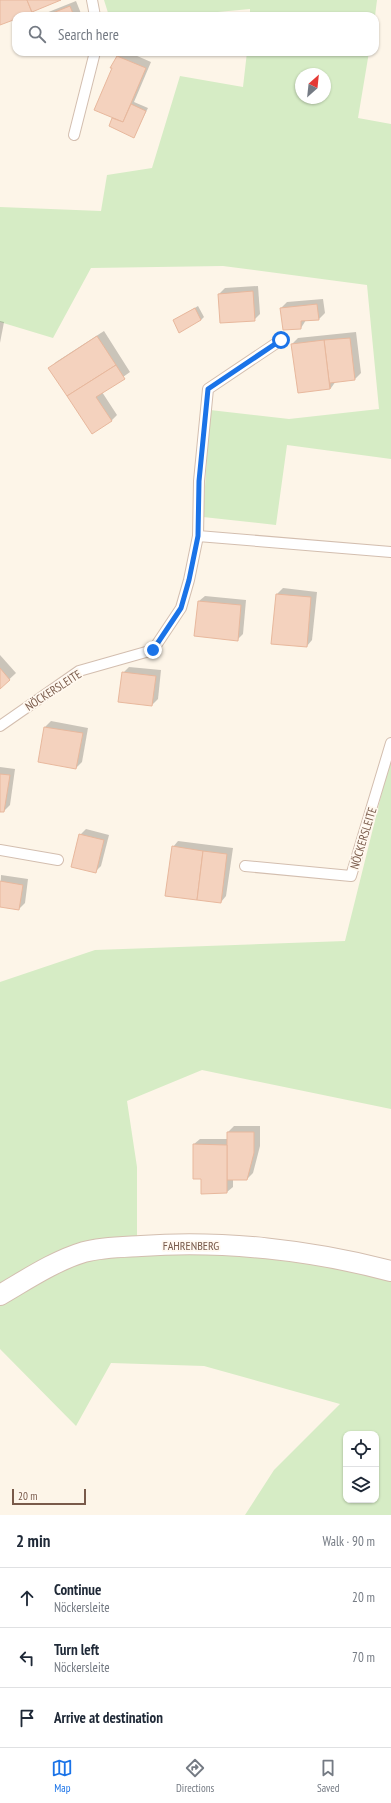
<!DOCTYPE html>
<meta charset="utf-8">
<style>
body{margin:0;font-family:"PT Sans Narrow",sans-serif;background:#f2f2f3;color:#1f2937}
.controls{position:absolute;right:12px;bottom:12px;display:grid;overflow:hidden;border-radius:8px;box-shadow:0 1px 3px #0004}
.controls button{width:36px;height:36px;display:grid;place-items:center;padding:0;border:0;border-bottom:1px solid #e0e1e3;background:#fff;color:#1f2937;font:20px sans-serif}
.compass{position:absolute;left:295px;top:68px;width:36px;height:36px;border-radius:50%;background:#fff;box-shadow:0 1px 3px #0004;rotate:27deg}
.scale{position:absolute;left:12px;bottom:10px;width:74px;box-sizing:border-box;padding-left:4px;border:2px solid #795a4a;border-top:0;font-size:11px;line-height:14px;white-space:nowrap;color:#795a4a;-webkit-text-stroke:3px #fff8ef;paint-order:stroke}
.stop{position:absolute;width:12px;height:12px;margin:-9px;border:3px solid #1a73e8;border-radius:50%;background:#fff}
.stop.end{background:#1a73e8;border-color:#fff;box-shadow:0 1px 4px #0008}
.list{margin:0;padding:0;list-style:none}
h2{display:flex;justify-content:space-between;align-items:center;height:52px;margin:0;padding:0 16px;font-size:17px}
h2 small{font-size:13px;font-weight:400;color:#747a83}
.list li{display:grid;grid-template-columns:26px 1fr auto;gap:12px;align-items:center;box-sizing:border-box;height:60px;padding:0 16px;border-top:1px solid #e0e1e3}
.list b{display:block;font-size:15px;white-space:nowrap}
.list p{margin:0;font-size:13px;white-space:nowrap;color:#747a83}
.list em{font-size:13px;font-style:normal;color:#747a83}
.icon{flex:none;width:22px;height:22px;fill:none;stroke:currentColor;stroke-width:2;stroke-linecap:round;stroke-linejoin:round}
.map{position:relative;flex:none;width:391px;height:1515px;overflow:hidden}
.search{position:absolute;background:#fff;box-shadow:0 1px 3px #0004;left:12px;right:12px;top:12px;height:44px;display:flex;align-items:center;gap:10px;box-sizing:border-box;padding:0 14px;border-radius:12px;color:#747a83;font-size:15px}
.sheet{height:232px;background:#fff}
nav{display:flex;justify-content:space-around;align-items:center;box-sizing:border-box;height:56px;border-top:1px solid #e0e1e3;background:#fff;font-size:11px;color:#747a83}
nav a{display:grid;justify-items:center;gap:2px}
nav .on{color:#1a73e8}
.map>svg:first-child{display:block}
.green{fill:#d6ecc5;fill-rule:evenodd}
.shadow{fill:#0003}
.building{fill:#f4d2be;stroke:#e8b89d}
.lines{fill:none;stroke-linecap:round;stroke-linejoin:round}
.lane-casing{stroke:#d3beaf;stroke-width:12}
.street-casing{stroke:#d3beaf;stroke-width:22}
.lane{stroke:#fff;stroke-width:10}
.street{stroke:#fff;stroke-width:20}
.route{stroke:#1a73e8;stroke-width:5}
.labels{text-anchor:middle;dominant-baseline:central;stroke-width:3.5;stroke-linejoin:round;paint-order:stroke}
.street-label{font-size:12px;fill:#795a4a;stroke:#fff8ef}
</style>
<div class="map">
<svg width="391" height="1515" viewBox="0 0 391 1515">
<rect width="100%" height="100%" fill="#fdf5e8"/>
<g class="green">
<polygon points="104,0 377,0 375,16 250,16 250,9 175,16 109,16"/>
<path d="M 247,52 L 369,52 L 358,118 L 391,124 L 391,459 L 287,445 L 276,525 L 203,517 L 210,410 L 289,419 L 379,409 L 367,285 L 223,266 L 91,268 L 53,338 L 0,322 L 0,207 L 101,211 L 107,175 L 152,168 L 180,76 L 243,87 ZM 301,74 L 325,74 L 325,98 L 301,98 Z"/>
<polygon points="391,756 391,1109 202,1070 127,1101 137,1167 137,1243 0,1291 0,982 95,950 345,941"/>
<path d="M 246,1250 L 391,1275 L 391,1515 L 245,1515 L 274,1470 L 340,1404 L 204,1366 L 111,1363 L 76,1426 L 0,1349 L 0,1300 L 83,1257 ZM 346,1434 L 376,1434 L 376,1500 L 346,1500 Z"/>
</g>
<g class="shadow">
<polygon points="76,1 82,16 40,16 41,15"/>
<polygon points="122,52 128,52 151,62 134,102 148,108 134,136 114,118 95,109 118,56"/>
<polygon points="258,286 260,314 254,320 219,294 225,288"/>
<polygon points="323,299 325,313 319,319 306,320 301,328 281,308 287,302"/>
<polygon points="198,306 204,317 201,320 174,320"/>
<polygon points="0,321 4,322 0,343"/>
<polygon points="104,331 130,372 102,392 117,415 111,421 50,368 56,362"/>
<polygon points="356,332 361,373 355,379 336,381 331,388 299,392 292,344 298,338"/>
<polygon points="283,588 317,592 312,640 307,646 277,594"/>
<polygon points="205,596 246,600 243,634 237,640 199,601"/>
<polygon points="0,655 16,673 0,688"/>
<polygon points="129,667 161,670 158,699 152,705 123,673"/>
<polygon points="51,721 88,728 82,762 76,768 45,727"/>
<polygon points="0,767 15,769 10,805 4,811 0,811"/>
<polygon points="86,829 109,835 101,866 95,872 80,835"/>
<polygon points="178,841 233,848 226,896 221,902 173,847"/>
<polygon points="1,875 28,879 25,903 19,909 0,906"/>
<polygon points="234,1126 260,1126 260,1146 253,1173 247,1179 233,1179 233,1187 227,1192 202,1193 202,1178 194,1144 200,1139 228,1139 228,1132"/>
</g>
<g class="building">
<polygon points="0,0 27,0 32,13 24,16 16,16 16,19 0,25"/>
<polygon points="27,0 61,0 32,12"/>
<polygon points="70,6 74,16 45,16"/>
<polygon points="117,56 146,68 123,122 94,110 112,68 110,68"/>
<polygon points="131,104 146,111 134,138 109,126 112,118 123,122"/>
<polygon points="253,291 255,321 220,323 218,294"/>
<polygon points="317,304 319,320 301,321 301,329 283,330 280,308"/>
<polygon points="195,308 201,320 179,333 173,320"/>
<polygon points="97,336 116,365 67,396 48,368"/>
<polygon points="350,338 355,380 330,383 330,389 324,340"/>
<polygon points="324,340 330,389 298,393 291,344"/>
<polygon points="116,365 125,379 96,397 112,421 92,434 67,396"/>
<polygon points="276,594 311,597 307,647 271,644"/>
<polygon points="198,601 241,605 238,641 194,636"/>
<polygon points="0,668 10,680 0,689"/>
<polygon points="122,672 156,676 152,706 118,702"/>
<polygon points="44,727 83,733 76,769 38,762"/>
<polygon points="0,774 10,775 4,812 0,812"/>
<polygon points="79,834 104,840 96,873 71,867"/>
<polygon points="172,846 203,851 197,900 165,896"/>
<polygon points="203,851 227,854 221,903 197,900"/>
<polygon points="0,881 23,885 19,910 0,907"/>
<polygon points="227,1132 254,1132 254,1153 247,1180 227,1180"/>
<polygon points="193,1144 227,1145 227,1193 201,1194 201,1179 193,1179"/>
</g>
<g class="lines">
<g class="lane-casing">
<g id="lane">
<polyline points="92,0 95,16"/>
<polyline points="74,135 95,52"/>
<polyline points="198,536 199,481 208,389 281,340"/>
<polyline points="0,726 79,671 153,650 181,608 189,580 198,536 391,552"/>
<polyline points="0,850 58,860"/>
<polyline points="245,866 351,876 391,743"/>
</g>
</g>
<g class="street-casing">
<path id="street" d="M 0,1295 C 26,1280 54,1261 84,1252 C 102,1247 122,1247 141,1246 C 223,1240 311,1250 391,1271"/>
</g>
<use href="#lane" class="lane"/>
<use href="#street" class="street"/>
</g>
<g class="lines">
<polyline class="route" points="153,650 181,608 189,580 198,536 199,481 208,389 281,340"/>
</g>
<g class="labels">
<g class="street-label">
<text transform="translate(53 690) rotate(-33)">NÖCKERSLEITE</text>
<text transform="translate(363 838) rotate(-73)">NÖCKERSLEITE</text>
<text x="191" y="1245">FAHRENBERG</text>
</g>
</g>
</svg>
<div class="controls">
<button><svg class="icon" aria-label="locate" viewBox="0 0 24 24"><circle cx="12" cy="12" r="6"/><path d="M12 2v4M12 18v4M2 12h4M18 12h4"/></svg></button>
<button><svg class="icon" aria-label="layers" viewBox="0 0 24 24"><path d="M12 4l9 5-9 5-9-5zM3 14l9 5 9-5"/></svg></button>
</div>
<svg class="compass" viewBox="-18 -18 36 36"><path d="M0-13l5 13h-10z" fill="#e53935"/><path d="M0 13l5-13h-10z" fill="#747a83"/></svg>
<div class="scale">20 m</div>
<div class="stop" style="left:281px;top:340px"></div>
<div class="stop end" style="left:153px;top:650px"></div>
<div class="search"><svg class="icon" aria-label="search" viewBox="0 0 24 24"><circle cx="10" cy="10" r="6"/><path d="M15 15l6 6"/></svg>Search here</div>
</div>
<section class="sheet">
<h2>2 min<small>Walk · 90 m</small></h2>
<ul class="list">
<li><svg class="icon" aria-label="ahead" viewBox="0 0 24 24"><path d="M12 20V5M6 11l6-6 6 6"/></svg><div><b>Continue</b><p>Nöckersleite</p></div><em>20 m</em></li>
<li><svg class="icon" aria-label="left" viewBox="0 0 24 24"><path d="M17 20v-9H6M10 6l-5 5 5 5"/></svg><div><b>Turn left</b><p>Nöckersleite</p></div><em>70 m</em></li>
<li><svg class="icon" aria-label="arrive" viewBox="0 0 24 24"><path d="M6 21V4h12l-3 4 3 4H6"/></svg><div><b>Arrive at destination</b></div></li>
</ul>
</section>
<nav>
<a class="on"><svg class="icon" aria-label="map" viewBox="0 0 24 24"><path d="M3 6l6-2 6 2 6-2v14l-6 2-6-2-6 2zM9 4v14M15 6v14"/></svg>Map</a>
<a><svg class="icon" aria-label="directions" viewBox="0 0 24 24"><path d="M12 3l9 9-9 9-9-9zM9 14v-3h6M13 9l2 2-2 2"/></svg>Directions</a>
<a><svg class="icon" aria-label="saved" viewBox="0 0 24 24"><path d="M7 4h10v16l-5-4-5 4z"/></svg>Saved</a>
</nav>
